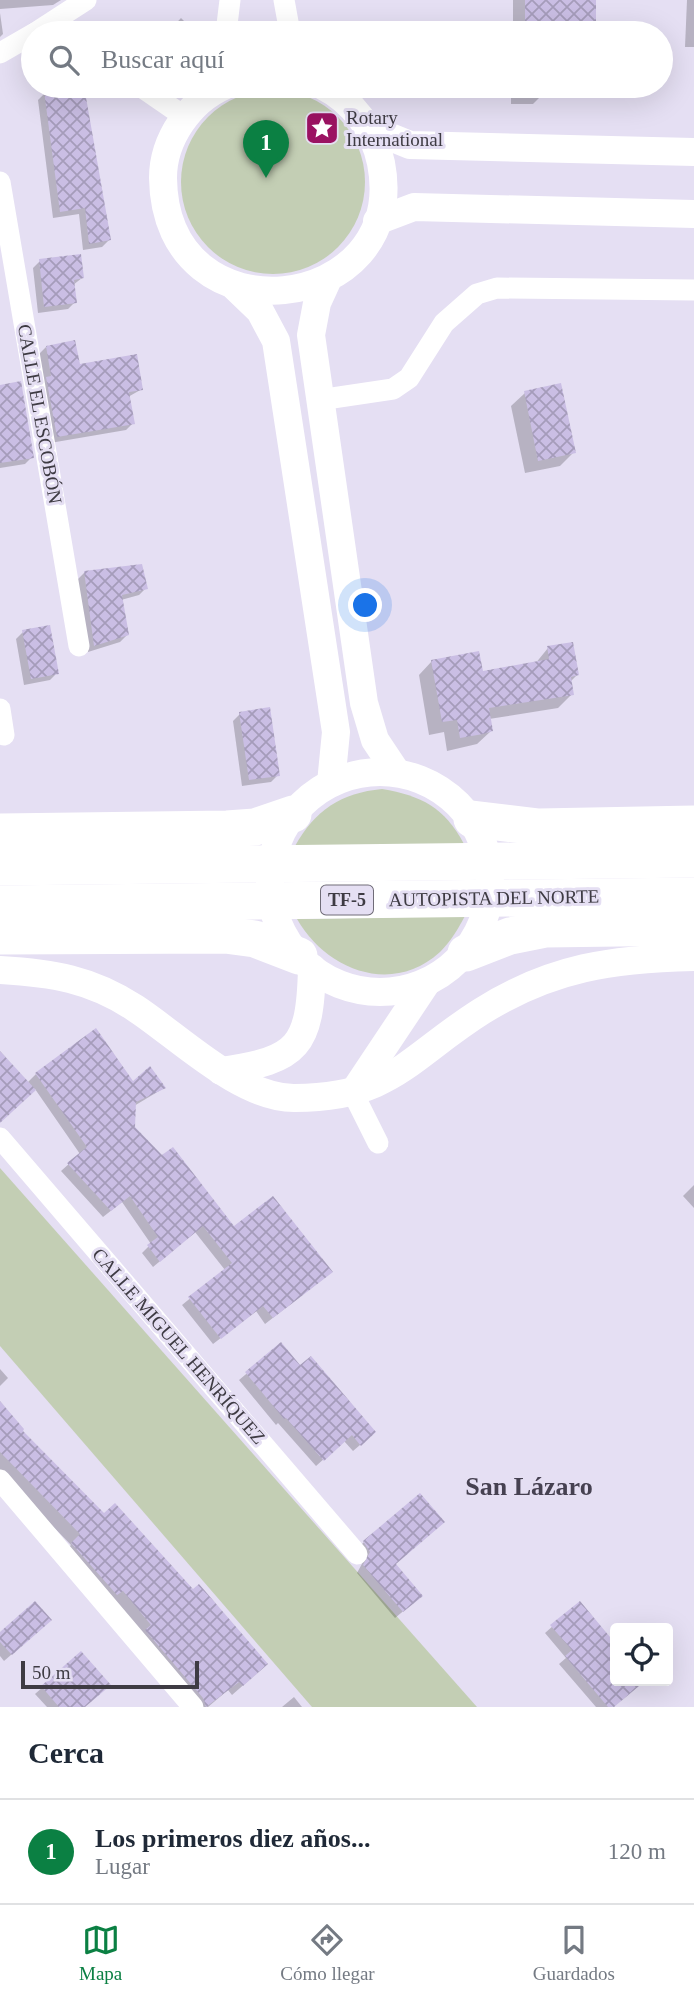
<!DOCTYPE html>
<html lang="es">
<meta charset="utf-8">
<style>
body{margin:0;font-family:"Times New Roman",serif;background:#f2f2f3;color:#1f2937}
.controls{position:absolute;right:21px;bottom:21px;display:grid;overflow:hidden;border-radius:7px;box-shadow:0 7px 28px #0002}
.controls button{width:63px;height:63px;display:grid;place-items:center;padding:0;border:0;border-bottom:2px solid #e0e1e3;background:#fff;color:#1f2937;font:35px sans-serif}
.scale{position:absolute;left:21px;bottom:18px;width:178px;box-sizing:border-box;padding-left:7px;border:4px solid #3e3b43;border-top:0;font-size:19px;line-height:24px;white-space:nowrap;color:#3e3b43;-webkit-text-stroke:5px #e5dff3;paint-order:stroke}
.you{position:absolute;left:366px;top:606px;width:24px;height:24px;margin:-18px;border:5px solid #fff;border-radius:50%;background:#1a73e8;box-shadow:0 0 0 10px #1a73e833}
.badge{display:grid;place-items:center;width:46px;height:46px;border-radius:50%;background:#0b8043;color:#fff;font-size:23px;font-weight:700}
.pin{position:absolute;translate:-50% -58px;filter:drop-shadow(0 2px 4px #0008)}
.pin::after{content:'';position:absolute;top:37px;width:24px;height:21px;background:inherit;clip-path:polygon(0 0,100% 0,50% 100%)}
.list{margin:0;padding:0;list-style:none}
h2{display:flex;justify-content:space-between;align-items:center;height:91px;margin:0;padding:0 28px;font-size:30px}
h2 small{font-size:23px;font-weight:400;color:#747a83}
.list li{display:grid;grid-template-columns:46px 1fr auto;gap:21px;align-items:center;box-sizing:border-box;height:105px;padding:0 28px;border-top:2px solid #e0e1e3}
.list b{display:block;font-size:26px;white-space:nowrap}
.list p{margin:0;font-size:23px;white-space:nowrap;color:#747a83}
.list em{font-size:23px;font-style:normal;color:#747a83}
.icon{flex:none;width:38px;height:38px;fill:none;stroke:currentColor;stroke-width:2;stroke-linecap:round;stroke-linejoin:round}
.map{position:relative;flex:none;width:694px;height:1707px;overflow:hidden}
.search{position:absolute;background:#fff;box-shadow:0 7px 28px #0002;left:21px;right:21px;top:21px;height:77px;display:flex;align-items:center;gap:18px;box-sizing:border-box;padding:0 24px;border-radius:38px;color:#747a83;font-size:26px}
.sheet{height:196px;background:#fff}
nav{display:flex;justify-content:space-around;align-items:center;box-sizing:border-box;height:98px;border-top:2px solid #e0e1e3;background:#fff;font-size:19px;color:#747a83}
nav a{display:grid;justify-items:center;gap:4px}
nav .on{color:#0b8043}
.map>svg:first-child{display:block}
.grass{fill:#c3ceb4}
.shadow{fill:#0003}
.building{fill:url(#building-cross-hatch)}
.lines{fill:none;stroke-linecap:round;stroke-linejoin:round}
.street{stroke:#fff;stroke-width:21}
.secondary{stroke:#fff;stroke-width:28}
.highway{stroke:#fff;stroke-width:37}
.labels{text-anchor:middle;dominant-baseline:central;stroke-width:6;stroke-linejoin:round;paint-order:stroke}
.shield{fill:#e5dff3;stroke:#706c78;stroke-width:2}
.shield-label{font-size:18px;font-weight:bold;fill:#3e3b43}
.poi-label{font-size:19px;fill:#3e3b43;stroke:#e5dff3;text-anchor:start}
.street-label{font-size:19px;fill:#3e3b43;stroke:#e5dff3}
.district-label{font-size:26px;font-weight:bold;fill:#464151;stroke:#e5dff3}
</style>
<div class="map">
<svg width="694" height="1707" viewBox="0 0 694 1707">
<defs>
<pattern id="building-cross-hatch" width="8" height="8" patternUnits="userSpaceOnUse" patternTransform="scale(1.75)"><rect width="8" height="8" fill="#cabee4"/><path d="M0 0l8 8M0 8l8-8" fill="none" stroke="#a59cba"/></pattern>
</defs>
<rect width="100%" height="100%" fill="#e5dff3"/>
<g class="grass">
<circle cx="273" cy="182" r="92"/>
<path d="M 382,789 C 422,796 444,807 464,844 L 295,846 C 315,810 341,793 382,789 Z"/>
<path d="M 465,916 C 458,929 451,941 440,952 C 392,996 326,970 297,919 Z"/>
<polygon points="0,1168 477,1707 312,1707 0,1346"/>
</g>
<g class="shadow">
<polygon points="0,0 61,0 53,5 0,9"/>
<polygon points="513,0 595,0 594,33 513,33"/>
<polygon points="687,0 694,0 694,47 685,47"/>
<polygon points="0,13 3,34 0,37"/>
<polygon points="181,18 192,29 188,33 167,33"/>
<polygon points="82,86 109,240 102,247 83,250 79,214 53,218 38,100 45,93"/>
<polygon points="511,86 546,86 546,91 533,104 511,104"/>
<polygon points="40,261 82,278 73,285 75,302 68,309 38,313 33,268"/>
<polygon points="46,347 78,366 142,389 128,397 133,423 126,430 50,443 39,354"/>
<polygon points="0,387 32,457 25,464 0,468"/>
<polygon points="525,393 574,452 560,466 525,473 511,406"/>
<polygon points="84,573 146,588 139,595 121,600 127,635 120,642 88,652 77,580"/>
<polygon points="23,632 57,673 50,680 24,685 16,639"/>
<polygon points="548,648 577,675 570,682 572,694 558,708 489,719 491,731 477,744 447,751 444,732 429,735 419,675 432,661 481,673 535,664"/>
<polygon points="240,714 278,775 271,782 242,786 233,721"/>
<polygon points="0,1053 27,1083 36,1074 164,1088 134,1106 133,1128 234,1228 323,1279 265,1324 256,1311 213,1344 182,1305 225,1270 195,1232 153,1267 142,1253 151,1244 122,1202 103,1217 61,1171 80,1154 35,1089 0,1121"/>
<polygon points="694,1185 694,1208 683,1196"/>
<polygon points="281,1345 367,1439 353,1451 344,1441 316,1466 278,1423 276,1425 239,1380"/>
<polygon points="0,1369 8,1378 0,1386"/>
<polygon points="0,1404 20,1431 256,1674 232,1695 228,1690 208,1707 192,1707 62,1554 71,1545 0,1472"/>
<polygon points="364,1542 394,1565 413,1603 395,1618 357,1573 364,1560 357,1549"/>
<polygon points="579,1603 615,1646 615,1681 643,1681 612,1707 596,1707 559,1664 566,1658 545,1633"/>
<polygon points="43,1627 4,1661 0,1656 0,1635"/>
<polygon points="81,1653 84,1707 47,1707 35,1694"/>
<polygon points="294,1697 302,1707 282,1707"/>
</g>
<g class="building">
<rect x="525" y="0" width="71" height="33"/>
<polygon points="73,86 84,86 111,240 89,244 85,208 60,212 44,91"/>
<polygon points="81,254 84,278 74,280 77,303 44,307 39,259"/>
<polygon points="75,340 80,364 137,354 143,390 129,392 135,424 57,437 46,377 51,376 46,346"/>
<polygon points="21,381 34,458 0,463 0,385"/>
<polygon points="561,383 576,453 538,461 524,391"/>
<polygon points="142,564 148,589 122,595 129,635 94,646 84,571"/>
<polygon points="50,625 59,674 31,679 22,630"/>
<polygon points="573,642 579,675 571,677 574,695 489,708 493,731 483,734 460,738 457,720 442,722 431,660 479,651 483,671 549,659 547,646"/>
<polygon points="270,707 280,776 249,780 239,712"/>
<polygon points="96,1028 133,1081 150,1066 166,1088 136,1102 135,1127 162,1155 173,1147 234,1226 273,1196 333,1272 273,1318 263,1306 221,1339 188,1297 232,1263 203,1226 160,1262 147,1245 158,1237 130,1196 111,1211 67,1163 87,1147 35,1073"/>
<polygon points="0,1051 36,1090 0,1123"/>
<polygon points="281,1342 300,1365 311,1356 376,1432 361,1446 352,1435 324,1461 286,1418 284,1419 245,1372"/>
<polygon points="0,1401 24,1429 23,1431 104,1513 115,1503 193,1589 199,1584 268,1664 243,1686 239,1682 206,1707 203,1698 145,1630 151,1625 123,1591 117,1595 71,1543 80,1534 0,1452"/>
<polygon points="420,1493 445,1522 396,1564 423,1596 403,1612 363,1565 370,1552 363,1541"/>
<polygon points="35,1601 52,1620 12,1655 0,1642 0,1632"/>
<polygon points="580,1601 615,1643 615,1681 645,1681 614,1707 608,1707 565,1656 572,1650 550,1625"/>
<polygon points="81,1651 111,1685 85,1707 59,1707 41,1686"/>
</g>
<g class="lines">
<g class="street">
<polyline points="284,0 290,33"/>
<polyline points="35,33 86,0"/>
<polyline points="226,33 230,0"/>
<polyline points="0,53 33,34"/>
<polyline points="140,86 185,117"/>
<polyline points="0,182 79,646"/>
<polyline points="319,400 393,389 409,378 444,323 477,294 497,288 694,290"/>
<polyline points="0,709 4,735"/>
<polyline points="353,1093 378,1143"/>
<polyline points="0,1138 357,1554"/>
<polyline points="0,1480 193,1707"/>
</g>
<g class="secondary">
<path d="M 224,86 C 190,101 163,139 163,178 C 165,345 411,315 381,163 C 374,130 353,101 323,86"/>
<polyline points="368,128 410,145 694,152"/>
<polyline points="377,221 414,207 694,214"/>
<polyline points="328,279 317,303 311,335 364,703 375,740 397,773"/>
<polyline points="235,287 260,311 276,341 336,732 331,783"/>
<circle cx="380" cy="882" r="110"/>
<path d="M 0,970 C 52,973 91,979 135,1008 C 178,1036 241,1099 295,1098 C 391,1098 409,1057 482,1011 C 552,967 613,959 694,957"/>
<path d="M 221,1071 C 299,1060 310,1046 312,968"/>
<polyline points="353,1093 427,982"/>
</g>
<g class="highway">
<polyline points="472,819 539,827 694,824"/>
<polyline points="0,832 227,829 255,827 293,814"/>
<polyline points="0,867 694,859"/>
<polyline points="0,904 694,896"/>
<polyline points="0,936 225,935 255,939 299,956"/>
<polyline points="466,953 510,936 545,929 694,927"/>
</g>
</g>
<defs>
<g id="sight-square" transform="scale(1.75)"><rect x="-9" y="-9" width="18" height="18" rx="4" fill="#9b1262" stroke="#e5dff3"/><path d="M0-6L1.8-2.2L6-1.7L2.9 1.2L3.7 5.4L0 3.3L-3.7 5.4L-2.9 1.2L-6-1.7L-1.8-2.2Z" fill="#fff"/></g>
</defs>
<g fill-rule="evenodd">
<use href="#sight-square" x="322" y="128"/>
</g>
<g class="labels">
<rect class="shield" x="321" y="885.5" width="52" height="29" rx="5"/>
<g class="shield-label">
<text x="347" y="900">TF-5</text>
</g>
<g class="poi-label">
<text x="346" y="117">Rotary<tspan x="346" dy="22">International</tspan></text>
</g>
<g class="street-label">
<text transform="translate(40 414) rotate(80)">CALLE EL ESCOBÓN</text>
<text transform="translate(494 898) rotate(-1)">AUTOPISTA DEL NORTE</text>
<text transform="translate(179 1346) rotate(49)">CALLE MIGUEL HENRÍQUEZ</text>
</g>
<g class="district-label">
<text x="529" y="1486">San Lázaro</text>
</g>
</g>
</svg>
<div class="controls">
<button><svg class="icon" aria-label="locate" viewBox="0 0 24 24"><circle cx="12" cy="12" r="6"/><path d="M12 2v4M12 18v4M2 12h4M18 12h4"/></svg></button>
</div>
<div class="scale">50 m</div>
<div class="you"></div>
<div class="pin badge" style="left:266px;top:178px">1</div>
<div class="search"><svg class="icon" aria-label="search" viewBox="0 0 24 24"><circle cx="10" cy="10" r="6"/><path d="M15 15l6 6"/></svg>Buscar aquí</div>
</div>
<section class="sheet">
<h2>Cerca<small></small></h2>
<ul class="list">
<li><span class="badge">1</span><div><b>Los primeros diez años...</b><p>Lugar</p></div><em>120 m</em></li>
</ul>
</section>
<nav>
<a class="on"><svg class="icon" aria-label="map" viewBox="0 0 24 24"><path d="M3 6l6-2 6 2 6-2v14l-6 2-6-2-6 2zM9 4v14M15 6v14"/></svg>Mapa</a>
<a><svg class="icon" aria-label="directions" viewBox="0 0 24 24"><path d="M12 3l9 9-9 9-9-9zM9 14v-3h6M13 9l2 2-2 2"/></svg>Cómo llegar</a>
<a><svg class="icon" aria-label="saved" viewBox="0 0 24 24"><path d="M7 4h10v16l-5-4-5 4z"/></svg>Guardados</a>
</nav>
